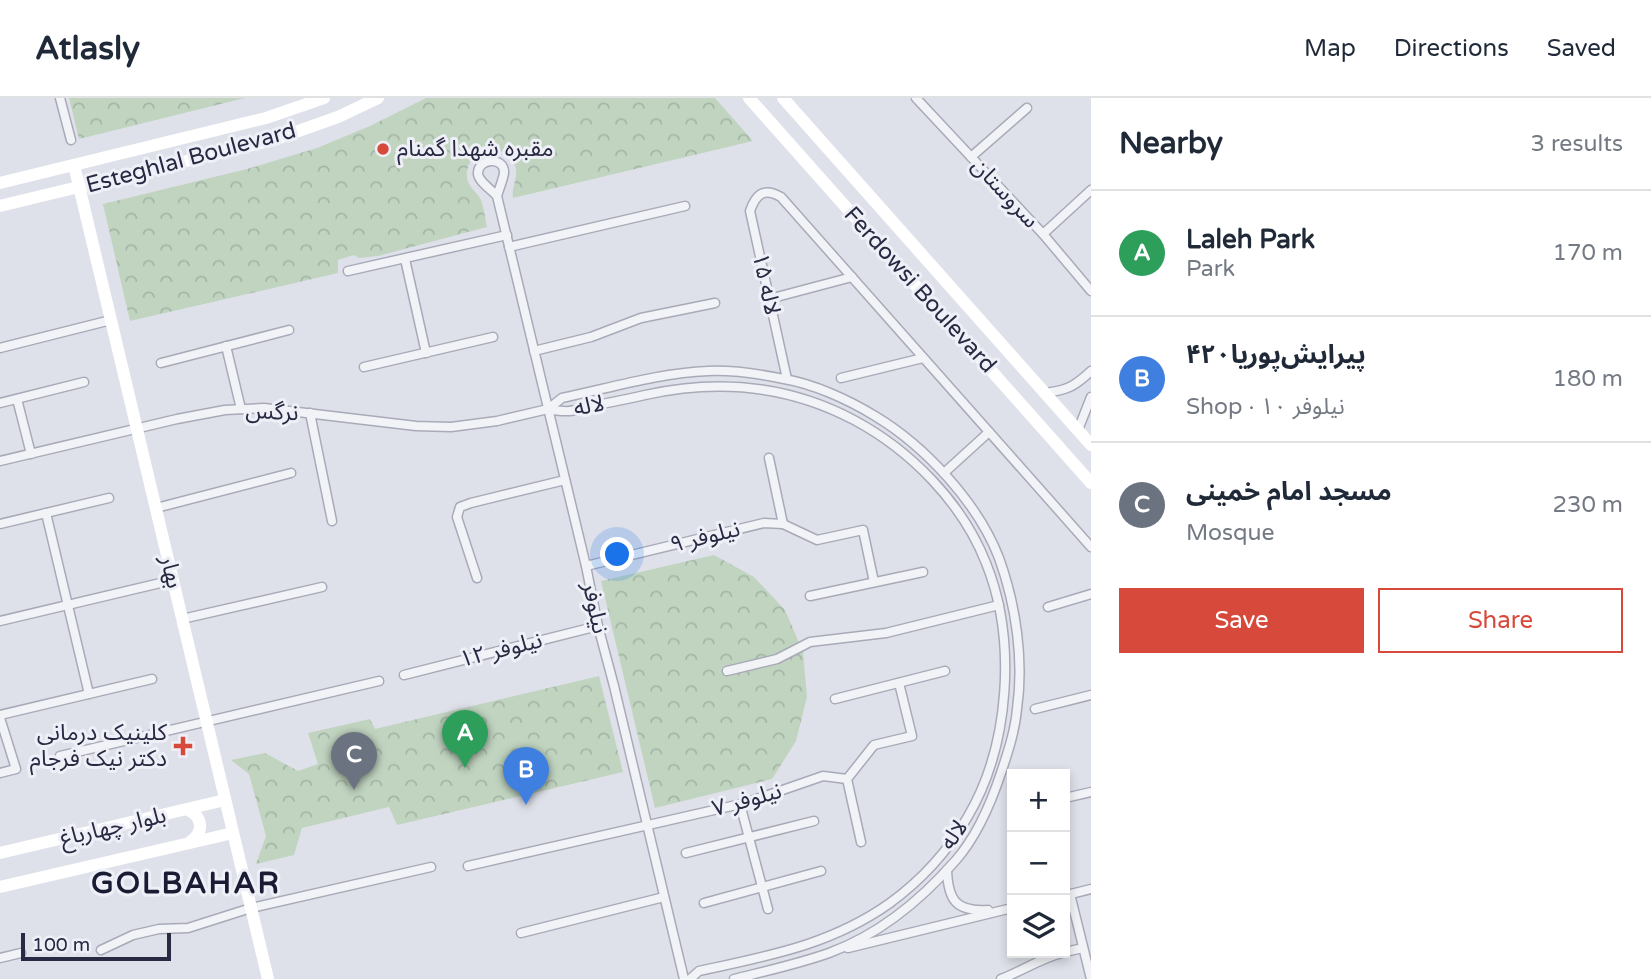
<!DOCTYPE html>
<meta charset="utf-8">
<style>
body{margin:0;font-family:"Varela Round","Noto Sans Arabic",sans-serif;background:#f2f2f3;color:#1f2937}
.controls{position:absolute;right:21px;bottom:21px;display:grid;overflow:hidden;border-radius:0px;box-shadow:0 4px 10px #0003}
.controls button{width:63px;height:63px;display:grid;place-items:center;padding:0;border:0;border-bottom:2px solid #e0e1e3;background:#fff;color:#1f2937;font:35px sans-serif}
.scale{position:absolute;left:21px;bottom:18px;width:150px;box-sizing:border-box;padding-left:7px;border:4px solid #272a42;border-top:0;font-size:19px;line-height:24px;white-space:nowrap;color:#272a42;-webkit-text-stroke:5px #eff0f7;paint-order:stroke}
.you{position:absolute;left:618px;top:457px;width:24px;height:24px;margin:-18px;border:5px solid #fff;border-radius:50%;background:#1a73e8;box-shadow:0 0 0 10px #1a73e833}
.badge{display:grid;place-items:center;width:46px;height:46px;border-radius:50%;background:#d74a3b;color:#fff;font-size:23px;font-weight:700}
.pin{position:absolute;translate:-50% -58px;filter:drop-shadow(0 2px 4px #0008)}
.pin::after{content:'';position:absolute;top:37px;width:24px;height:21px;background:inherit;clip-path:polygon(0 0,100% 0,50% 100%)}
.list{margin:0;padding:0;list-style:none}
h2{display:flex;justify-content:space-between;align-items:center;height:91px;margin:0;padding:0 28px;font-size:30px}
h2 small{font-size:23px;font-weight:400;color:#747a83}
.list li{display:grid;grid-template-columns:46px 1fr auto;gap:21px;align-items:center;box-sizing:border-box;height:126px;padding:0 28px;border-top:2px solid #e0e1e3}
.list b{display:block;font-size:26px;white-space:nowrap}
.list p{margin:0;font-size:23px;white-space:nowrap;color:#747a83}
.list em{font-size:23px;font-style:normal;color:#747a83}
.actions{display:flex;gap:14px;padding:21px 28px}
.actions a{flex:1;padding:16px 0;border:2px solid #d74a3b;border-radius:0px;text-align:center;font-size:24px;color:#d74a3b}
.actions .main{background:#d74a3b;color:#fff}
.icon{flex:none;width:38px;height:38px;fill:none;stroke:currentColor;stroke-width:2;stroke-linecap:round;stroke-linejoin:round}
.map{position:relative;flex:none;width:1091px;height:881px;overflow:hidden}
header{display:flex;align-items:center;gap:42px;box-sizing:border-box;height:98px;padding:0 35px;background:#fff;border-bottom:2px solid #e0e1e3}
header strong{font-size:33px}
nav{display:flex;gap:38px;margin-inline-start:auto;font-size:24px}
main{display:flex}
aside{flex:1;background:#fff}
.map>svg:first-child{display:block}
.forest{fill:url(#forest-crowns)}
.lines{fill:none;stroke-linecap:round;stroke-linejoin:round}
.street-casing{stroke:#a8aab8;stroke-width:11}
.street{stroke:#f2f3f7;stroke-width:8}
.secondary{stroke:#fff;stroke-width:12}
.poi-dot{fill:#d74a3b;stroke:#eff0f7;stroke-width:2.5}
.labels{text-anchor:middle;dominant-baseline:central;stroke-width:6;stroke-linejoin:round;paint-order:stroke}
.poi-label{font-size:23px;fill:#272a42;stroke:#eff0f7;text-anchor:start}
.street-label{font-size:23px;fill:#272a42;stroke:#eff0f7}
.district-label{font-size:30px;font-weight:bold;letter-spacing:2px;fill:#191c33;stroke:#eff0f7}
</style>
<header>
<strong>Atlasly</strong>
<nav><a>Map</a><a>Directions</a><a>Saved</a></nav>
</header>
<main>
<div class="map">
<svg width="1091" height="881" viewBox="0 0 1091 881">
<defs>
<pattern id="forest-crowns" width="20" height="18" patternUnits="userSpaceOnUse" patternTransform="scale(1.75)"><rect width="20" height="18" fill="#c0d4c0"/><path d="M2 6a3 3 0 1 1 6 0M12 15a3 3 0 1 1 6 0" fill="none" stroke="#a5b6a6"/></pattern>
</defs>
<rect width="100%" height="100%" fill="#dfe1ea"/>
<g class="forest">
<polygon points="69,0 245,0 79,41"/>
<path d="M 426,0 L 715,0 L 753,43 L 513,100 C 511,88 519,80 515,68 C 505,42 465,50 467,79 C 468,90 477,93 481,102 C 484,110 485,120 487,129 L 378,158 L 359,160 L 354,157 L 338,162 L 338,175 L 130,223 L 103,106 L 247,71 L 317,50 L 370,28 Z"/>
<polygon points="714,457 754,479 785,512 803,554 807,599 796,643 772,681 655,710 601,483"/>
<polygon points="599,578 623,674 397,727 389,709 302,730 294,757 256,766 266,738 249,676 231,662 265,655 298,673 318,666 308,635 370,621 375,631"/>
</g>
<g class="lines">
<g class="street-casing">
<g id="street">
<polyline points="60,0 71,42"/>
<polyline points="916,0 1043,136 1091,193"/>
<polyline points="971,59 1027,10"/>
<path d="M 497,98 C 492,92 479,84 478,76 C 477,60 505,58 504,75 C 503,82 499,91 497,98 L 586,468 L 598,528 L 614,588 L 684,881"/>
<polyline points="1043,136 1091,92"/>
<polyline points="509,149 685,108"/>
<polyline points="405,161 426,255"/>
<polyline points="348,173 507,137"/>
<polyline points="769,201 852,179"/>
<polyline points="226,248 241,311"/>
<polyline points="0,250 111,222"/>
<polyline points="534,253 591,239 641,220 715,205"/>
<polyline points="161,265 289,232"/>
<polyline points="364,269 493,239"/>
<polyline points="841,280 923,260"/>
<path d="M 787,281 L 750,113 C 756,96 764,89 781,99 L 1091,449"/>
<path d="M 1045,295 C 1067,292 1074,289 1091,273"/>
<polyline points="17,301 31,356"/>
<polyline points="0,305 84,284"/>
<path d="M 548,311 C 553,312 559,313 564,313 C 573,314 583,310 591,308 C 609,305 627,301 645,297 C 717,281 788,287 854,322 C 910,352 962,404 986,465 C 1017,542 1010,648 967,720 C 948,753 920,783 890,805 C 831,847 768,858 699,873 L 690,881"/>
<polyline points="310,315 332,423"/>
<polyline points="1078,332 1091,299"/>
<polyline points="769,360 783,426"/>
<path d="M 0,363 L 177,321 L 225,312 L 264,310 L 416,328 L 451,329 L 497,323 L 548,311 L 562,300 C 610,290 659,275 708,273 C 732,272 760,276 784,281 C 814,286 849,302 875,318 C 925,348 978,405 999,460 C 1016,507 1024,562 1017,611 C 1015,633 1008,654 1001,675 C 991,705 977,738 956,762 C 922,801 878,837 829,855 C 798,866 766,873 734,881"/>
<polyline points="944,375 989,334"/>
<polyline points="156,410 291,375"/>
<polyline points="46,415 89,596"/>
<polyline points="0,426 109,400"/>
<polyline points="586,468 764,425 783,426 817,442 863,432 874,484"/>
<polyline points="477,480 457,419 460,409 471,405 565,382"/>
<polyline points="810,498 923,474"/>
<polyline points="1048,509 1091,496"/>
<polyline points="182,521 322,489"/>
<polyline points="0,523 173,482"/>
<polyline points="727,573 777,561 810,544 886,535 999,507"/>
<polyline points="404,577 598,528"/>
<polyline points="835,601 945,573"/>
<polyline points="1035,611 1091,597"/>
<polyline points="0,617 152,581"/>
<polyline points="0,620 16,671 0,675"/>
<polyline points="60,658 379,583"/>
<polyline points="1065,700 1091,694"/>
<polyline points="740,706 768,811"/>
<polyline points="861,744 847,681 874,647 912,638 899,585"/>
<polyline points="686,755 814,723"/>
<polyline points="468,768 745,705 823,678 847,681"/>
<path d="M 947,772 C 948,802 956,814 988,812"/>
<polyline points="1070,796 1091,881"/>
<polyline points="1067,797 1091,791"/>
<polyline points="704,805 821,773"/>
<polyline points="521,835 664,799"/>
<polyline points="848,850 1012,810"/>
<polyline points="101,852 133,837 159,831 188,830 251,810 431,769"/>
<polyline points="1065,854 1083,850"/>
<polyline points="0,860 21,855"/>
<path d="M 1001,881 C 1022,873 1041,860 1062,855"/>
</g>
</g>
<use href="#street" class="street"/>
<g class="secondary">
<polyline points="749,0 1091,385"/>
<polyline points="783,0 1091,347"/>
<polyline points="74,67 268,881"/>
<polyline points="0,85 266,20 324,0"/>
<polyline points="0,108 273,42 338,19 378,0"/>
<path d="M 188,712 C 203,719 204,734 191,743"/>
<polyline points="0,755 225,702"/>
<polyline points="0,789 233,735"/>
</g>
</g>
<g class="poi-dot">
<circle cx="383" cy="51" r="7"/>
<path d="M179.5 637.5h7v7h7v7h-7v7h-7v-7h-7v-7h7z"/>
</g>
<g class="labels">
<g class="poi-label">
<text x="397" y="51">مقبره شهدا گمنام</text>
<text x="167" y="635" text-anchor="end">کلینیک درمانی<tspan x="167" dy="26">دکتر نیک فرجام</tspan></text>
</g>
<g class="street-label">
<text transform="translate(191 60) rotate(-15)">Esteghlal Boulevard</text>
<text transform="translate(1005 95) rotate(47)">سروستان</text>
<text transform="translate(766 186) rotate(78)">لاله ۱۵</text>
<text transform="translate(920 192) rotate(48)">Ferdowsi Boulevard</text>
<text transform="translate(589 308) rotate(-11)">لاله</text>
<text transform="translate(272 314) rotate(3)">نرگس</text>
<text transform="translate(705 439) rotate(-14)">نیلوفر ۹</text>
<text transform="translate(171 474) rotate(77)">بهار</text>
<text transform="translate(595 510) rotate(78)">نیلوفر</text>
<text transform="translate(501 552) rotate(-14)">نیلوفر ۱۲</text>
<text transform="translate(747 702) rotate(-16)">نیلوفر ۷</text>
<text transform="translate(113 729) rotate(-13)">بلوار چهارباغ</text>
<text transform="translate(954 737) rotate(-55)">لاله</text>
</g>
<g class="district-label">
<text x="186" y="785">GOLBAHAR</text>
</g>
</g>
</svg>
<div class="controls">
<button>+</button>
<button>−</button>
<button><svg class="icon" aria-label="layers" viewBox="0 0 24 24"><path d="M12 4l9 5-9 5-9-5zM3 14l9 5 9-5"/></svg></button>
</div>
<div class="scale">100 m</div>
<div class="you"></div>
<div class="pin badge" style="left:465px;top:670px;background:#2e9e5b">A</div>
<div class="pin badge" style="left:526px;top:707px;background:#3f7fe0">B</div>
<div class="pin badge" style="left:354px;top:692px;background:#6b7280">C</div>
</div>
<aside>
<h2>Nearby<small>3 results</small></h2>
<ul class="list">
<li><span class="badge" style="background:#2e9e5b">A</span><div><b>Laleh Park</b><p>Park</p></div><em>170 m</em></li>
<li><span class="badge" style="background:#3f7fe0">B</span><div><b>پیرایش‌پوریا۴۲۰</b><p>Shop · نیلوفر ۱۰</p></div><em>180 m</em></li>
<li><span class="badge" style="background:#6b7280">C</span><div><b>مسجد امام خمینی</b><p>Mosque</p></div><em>230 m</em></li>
</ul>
<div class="actions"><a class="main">Save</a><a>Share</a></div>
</aside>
</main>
